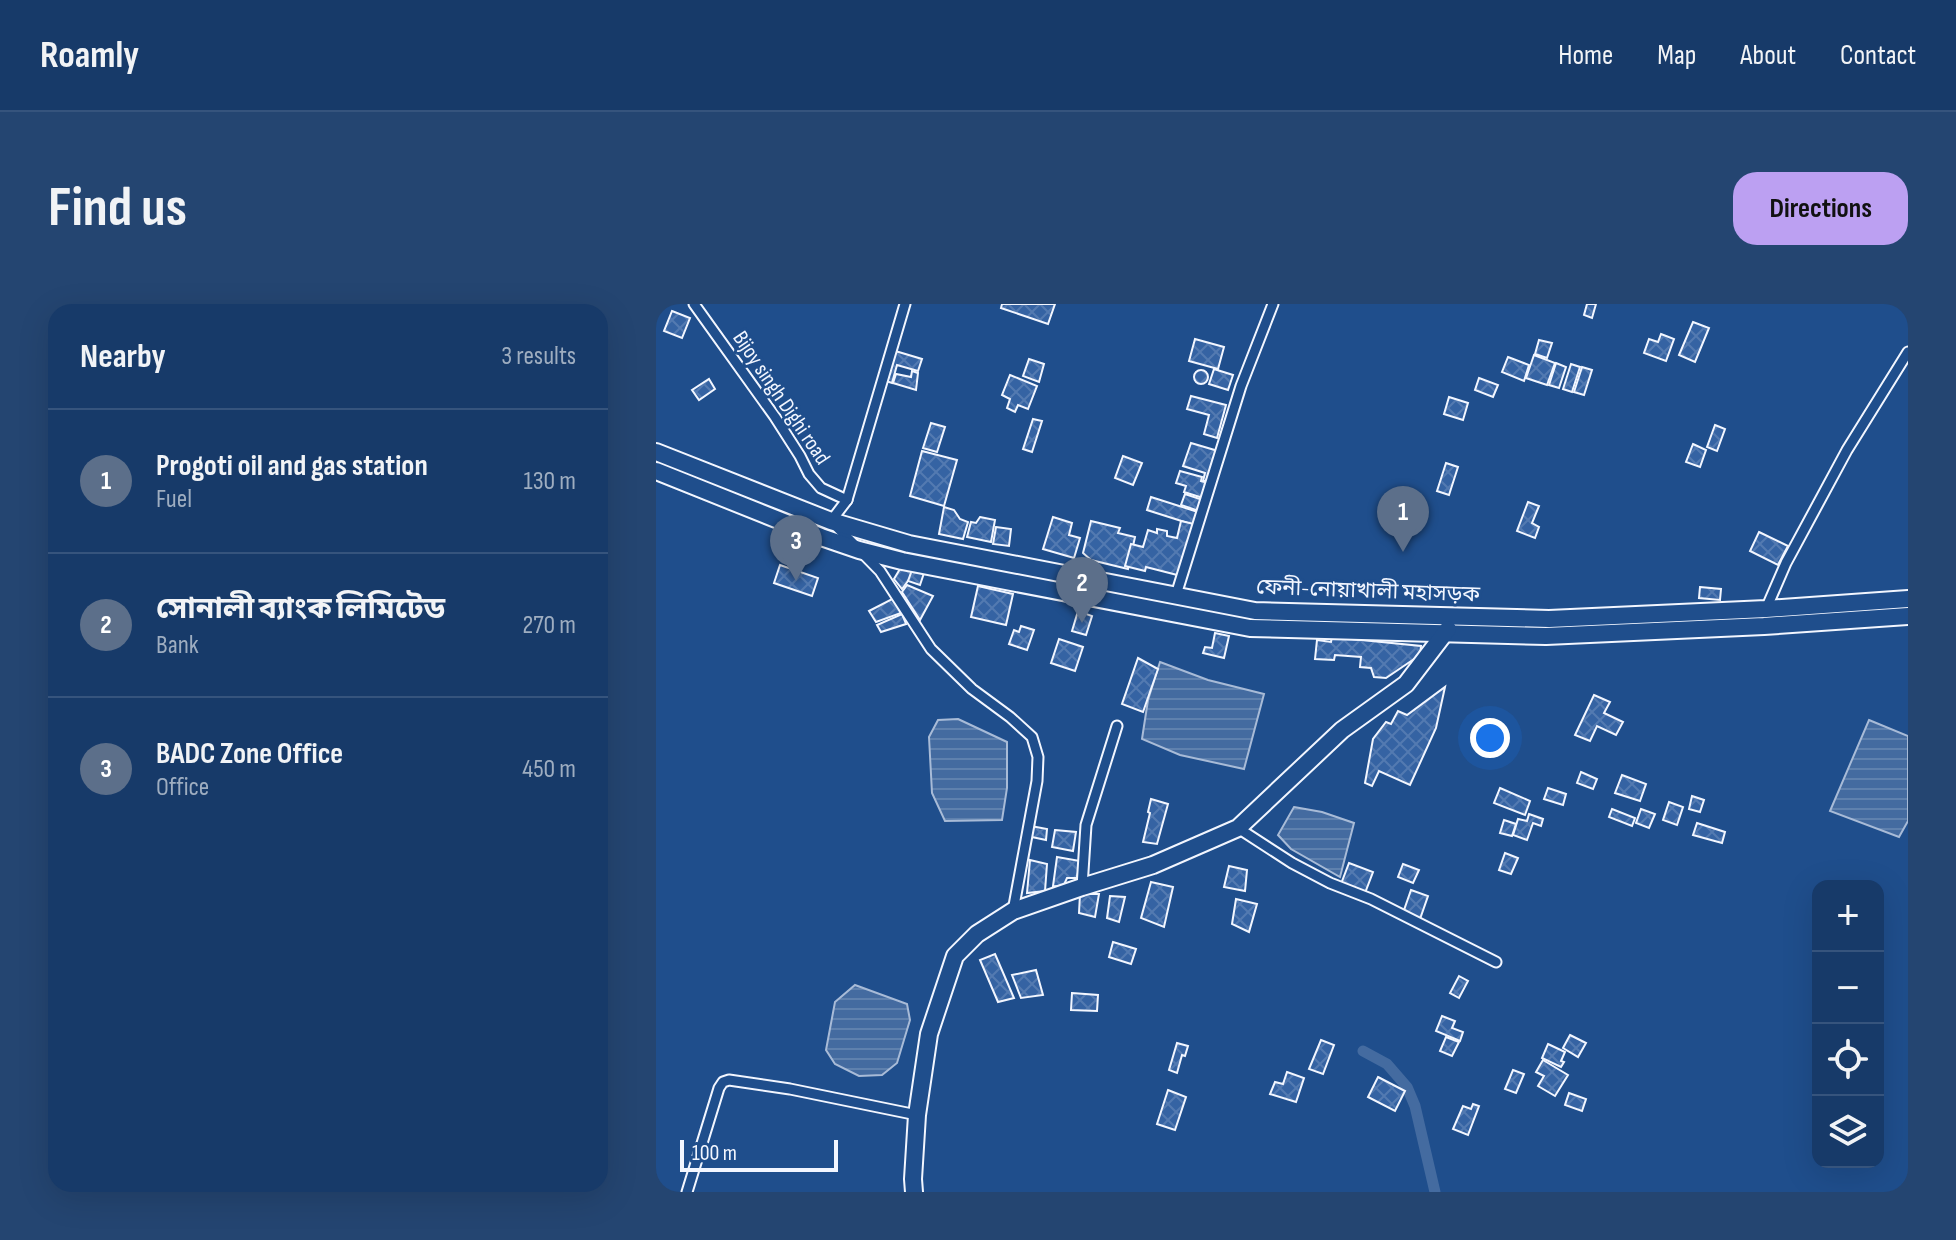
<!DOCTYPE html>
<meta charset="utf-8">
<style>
body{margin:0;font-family:"Sofia Sans Condensed","Noto Sans Bengali",sans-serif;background:#244571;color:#f1f3f6}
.controls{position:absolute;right:24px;bottom:24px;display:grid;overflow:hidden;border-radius:16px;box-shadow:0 8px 32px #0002}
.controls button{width:72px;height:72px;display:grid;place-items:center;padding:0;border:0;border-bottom:2px solid #36547d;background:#173a69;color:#f1f3f6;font:40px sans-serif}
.scale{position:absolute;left:24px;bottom:20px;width:158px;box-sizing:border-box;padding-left:8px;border:4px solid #f2f6ff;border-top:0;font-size:22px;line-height:28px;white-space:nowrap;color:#f2f6ff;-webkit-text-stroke:6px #1f4e8c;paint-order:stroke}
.you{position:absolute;left:834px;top:434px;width:28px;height:28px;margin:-20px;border:6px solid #fff;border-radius:50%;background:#1a73e8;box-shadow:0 0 0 12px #1a73e833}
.badge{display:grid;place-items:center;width:52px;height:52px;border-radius:50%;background:#bca0f2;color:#fff;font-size:26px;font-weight:700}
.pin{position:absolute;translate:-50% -66px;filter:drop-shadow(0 2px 4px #0008)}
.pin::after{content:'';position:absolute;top:42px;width:28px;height:24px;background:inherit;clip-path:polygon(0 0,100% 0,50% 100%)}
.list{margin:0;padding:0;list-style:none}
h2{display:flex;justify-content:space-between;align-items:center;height:104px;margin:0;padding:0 32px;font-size:34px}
h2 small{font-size:26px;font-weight:400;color:#9eadc0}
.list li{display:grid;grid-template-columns:52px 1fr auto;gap:24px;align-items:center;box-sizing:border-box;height:144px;padding:0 32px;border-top:2px solid #36547d}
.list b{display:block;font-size:30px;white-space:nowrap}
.list p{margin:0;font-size:26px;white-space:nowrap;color:#9eadc0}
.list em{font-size:26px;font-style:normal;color:#9eadc0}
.icon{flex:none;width:44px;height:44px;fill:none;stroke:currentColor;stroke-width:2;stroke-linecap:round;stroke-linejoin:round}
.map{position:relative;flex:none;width:1252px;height:888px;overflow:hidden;border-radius:24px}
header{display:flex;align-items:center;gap:48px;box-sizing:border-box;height:112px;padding:0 40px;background:#173a69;border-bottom:2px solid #36547d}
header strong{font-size:38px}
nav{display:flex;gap:44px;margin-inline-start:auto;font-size:28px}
.intro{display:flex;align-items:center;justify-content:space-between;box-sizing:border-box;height:192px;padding:0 48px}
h1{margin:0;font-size:56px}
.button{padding:20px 36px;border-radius:24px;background:#bca0f2;color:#111;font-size:28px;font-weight:700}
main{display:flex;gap:48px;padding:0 48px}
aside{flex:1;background:#173a69;border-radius:24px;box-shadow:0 8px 32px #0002}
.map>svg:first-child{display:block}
.water{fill:url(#water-rules);stroke:#a8bbd7;stroke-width:2}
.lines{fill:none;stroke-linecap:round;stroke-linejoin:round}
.canal{stroke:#446ba0;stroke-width:11}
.building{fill:url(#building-cross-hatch);stroke:#f2f6ff;stroke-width:2}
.minor-casing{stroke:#f2f6ff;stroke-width:13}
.trunk-casing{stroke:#f2f6ff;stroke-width:20}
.minor{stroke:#1f4e8c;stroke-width:9}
.trunk{stroke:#1f4e8c;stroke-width:16}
.labels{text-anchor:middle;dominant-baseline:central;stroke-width:6;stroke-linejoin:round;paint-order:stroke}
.street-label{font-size:22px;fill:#f2f6ff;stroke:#1f4e8c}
</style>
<header>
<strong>Roamly</strong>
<nav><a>Home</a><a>Map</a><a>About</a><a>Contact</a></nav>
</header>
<div class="intro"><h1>Find us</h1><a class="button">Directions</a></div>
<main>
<aside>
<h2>Nearby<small>3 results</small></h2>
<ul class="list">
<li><span class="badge" style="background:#5c6f8a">1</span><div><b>Progoti oil and gas station</b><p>Fuel</p></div><em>130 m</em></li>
<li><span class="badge" style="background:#5c6f8a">2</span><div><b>সোনালী ব্যাংক লিমিটেড</b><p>Bank</p></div><em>270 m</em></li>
<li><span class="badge" style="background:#5c6f8a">3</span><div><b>BADC Zone Office</b><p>Office</p></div><em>450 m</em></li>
</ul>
</aside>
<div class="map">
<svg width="1252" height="888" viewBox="0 0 1252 888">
<defs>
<pattern id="water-rules" width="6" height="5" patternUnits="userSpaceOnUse" patternTransform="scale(2)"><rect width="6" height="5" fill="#446ba0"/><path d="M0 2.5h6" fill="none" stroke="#5f81ae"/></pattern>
<pattern id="building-cross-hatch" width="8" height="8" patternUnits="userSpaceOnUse" patternTransform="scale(2)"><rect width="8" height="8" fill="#3563a3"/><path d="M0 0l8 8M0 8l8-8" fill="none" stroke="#537ab1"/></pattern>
</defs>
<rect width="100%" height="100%" fill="#1f4e8c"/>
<g class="water">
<polygon points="504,358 552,376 608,390 588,465 524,451 486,435 492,396"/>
<polygon points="302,415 351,438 351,484 346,516 289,517 276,489 273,433 282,416"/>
<polygon points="1213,416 1252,432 1252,517 1243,533 1174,507"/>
<polygon points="638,503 666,508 698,519 684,573 635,545 622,531"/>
<polygon points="199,681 251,700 254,716 241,759 226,771 203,772 179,760 170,746 179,698"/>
</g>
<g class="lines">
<polyline class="canal" points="707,747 731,760 751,783 759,802 779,888"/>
</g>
<g class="building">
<polygon points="346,0 399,0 392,20 345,4"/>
<polygon points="931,0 940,0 936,14 928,11"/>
<polygon points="16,7 34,14 26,34 8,27"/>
<polygon points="1037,18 1053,24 1039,58 1023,51"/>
<polygon points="1005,30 1018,35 1010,57 988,49 993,35 1002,38"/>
<polygon points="539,35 568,43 562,65 533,57"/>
<polygon points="883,36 896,39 891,54 879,50"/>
<polygon points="236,46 266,55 262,67 241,61 236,79 227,76"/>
<polygon points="878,51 899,59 891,81 870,74"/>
<polygon points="852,53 873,61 868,77 846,68"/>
<polygon points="373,55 388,60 383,78 367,72"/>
<polygon points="900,59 910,63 903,84 893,81"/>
<polygon points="915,60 924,63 916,88 907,85"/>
<polygon points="926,63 936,66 928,91 918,88"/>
<polygon points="558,65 577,71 572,86 553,80"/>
<circle cx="545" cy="73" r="7"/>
<polygon points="256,67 262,69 260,86 237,79 240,70 255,73"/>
<polygon points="354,71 381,82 372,105 362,101 359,108 351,104 354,95 346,91"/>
<polygon points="823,74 842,81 837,93 819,86"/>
<polygon points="53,75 59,85 43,96 36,86"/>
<polygon points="535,92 570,101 561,134 548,130 553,111 531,105"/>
<polygon points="793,93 812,99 807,116 788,110"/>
<polygon points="377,115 386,117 376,148 367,145"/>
<polygon points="275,119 289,123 281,148 267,144"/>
<polygon points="1059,121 1069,125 1061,147 1051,143"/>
<polygon points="535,139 562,147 554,172 552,171 550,177 547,177 549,169 527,162"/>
<polygon points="1037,140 1050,146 1044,163 1030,158"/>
<polygon points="266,147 301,156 288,202 254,192"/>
<polygon points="467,152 486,159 477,181 459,174"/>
<polygon points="790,159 802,163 793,191 781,187"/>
<polygon points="524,167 546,173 545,177 552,179 547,194 528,188 530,182 520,179"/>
<polygon points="529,190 547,196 543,207 525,201"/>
<polygon points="495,193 542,208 538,221 491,206"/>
<polygon points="872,198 883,202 876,219 883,223 879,234 861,227"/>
<polygon points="288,203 298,206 304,215 312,218 307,235 283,230"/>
<polygon points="324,213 339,216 335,238 311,233 315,218 320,219"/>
<polygon points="397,213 416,219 413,231 424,234 418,254 387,245"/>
<polygon points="435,217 464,224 462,229 479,233 472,265 435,256 427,249"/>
<polygon points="525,217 542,221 529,273 490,263 489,267 469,262 475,240 487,243 492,226 501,229 501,225 511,227 511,232 521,234"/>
<polygon points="340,223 355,225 353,242 337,240"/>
<polygon points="1103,228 1132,242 1122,261 1094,247"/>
<polygon points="250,255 259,258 256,275 252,277 246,285 238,275"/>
<polygon points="259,258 270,263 264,281 252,277"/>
<polygon points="124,261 162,274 156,292 118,279"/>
<polygon points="251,281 277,292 264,316 246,288"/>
<polygon points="322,282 357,290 350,321 315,313"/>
<polygon points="1044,283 1065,285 1064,296 1043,294"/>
<polygon points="238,294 245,309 220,318 213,307"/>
<polygon points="422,307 436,312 430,331 416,327"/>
<polygon points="246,310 250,320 225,328 221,321"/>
<polygon points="365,322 378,326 371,346 353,340 358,326 363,328"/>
<polygon points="559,329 573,332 568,354 547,349 549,343 556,344"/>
<polygon points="676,333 765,342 764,351 730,374 718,373 715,364 704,363 705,353 679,351 678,356 659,355 661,336 675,338"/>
<polygon points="403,335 427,343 419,367 395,359"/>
<polygon points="482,354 502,365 487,408 466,400"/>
<polygon points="789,383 780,424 754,481 723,467 716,482 709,479 717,435 730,418 735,420 742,407 751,411"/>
<polygon points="938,391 954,398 948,409 967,418 960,431 941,422 934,437 919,431"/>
<polygon points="925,468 941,475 937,485 921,479"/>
<polygon points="966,471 990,480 984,497 959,489"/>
<polygon points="844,484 874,497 869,511 838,499"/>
<polygon points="892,484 910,490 907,501 888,495"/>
<polygon points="1036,492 1048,496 1044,508 1033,505"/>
<polygon points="495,495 512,500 501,540 487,538 494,509 492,508"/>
<polygon points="1013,498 1027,503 1021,521 1007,516"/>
<polygon points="956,505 979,514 976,522 953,513"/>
<polygon points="985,505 999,510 993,524 980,519"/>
<polygon points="873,510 887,515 885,522 877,519 871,536 857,531 862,515 871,517"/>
<polygon points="848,516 860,520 856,532 844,529"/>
<polygon points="1041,519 1069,528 1066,539 1037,531"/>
<polygon points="375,522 391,525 390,536 371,532"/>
<polygon points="399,526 420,528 417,547 396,543"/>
<polygon points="849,549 862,554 855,570 843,566"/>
<polygon points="401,553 424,557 421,574 411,574 407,583 397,582"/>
<polygon points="374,556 391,560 389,587 371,589"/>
<polygon points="693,559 717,568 709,589 685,580"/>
<polygon points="747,560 763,566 757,579 742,573"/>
<polygon points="573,562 591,566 589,587 568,583"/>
<polygon points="495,578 517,583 508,623 485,614"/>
<polygon points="755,586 772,592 764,615 747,609"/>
<polygon points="424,590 443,590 439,613 423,609"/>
<polygon points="454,592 469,593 463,618 451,614"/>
<polygon points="580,595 601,600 593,628 576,620"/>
<polygon points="457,638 480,645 475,660 453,653"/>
<polygon points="339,650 358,694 342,698 324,656"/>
<polygon points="380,666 387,691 365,694 356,671"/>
<polygon points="803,672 812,677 803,694 794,689"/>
<polygon points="416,689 442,691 441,707 415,706"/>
<polygon points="786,712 799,717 796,724 807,728 804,737 780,727"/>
<polygon points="914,731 930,739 922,753 907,744"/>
<polygon points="790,733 803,738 796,752 784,747"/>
<polygon points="665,736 678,741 667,770 653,765"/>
<polygon points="521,739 532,742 529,752 526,751 521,769 513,766"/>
<polygon points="892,740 909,748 905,757 908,758 905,763 886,754"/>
<polygon points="887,756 912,771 899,792 882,782 888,772 880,768"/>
<polygon points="857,766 868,770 860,789 849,785"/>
<polygon points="631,768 648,774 640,798 614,790 619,778 627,780"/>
<polygon points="722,773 749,787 739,807 712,793"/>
<polygon points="512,786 530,793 519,826 501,820"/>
<polygon points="913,789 930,795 926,807 909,801"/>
<polygon points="817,800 823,802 812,831 797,825 807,802 815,805"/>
</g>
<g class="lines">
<g class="minor-casing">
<g id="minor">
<polyline points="38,0 119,113 144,152 153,170 165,184 191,196"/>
<polyline points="249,0 191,196 175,217 224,267 275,345 316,385 354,413 376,433 382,453 381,477 357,607"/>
<polyline points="520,291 585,82 617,0"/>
<polyline points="1110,305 1130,259 1191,146 1252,48"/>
<polyline points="582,524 636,559 674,579 715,595 840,658"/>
<polyline points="426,583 430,521 461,422"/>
<polyline points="31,888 63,784 67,778 73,776 134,785 261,811"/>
</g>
</g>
<g class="trunk-casing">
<g id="trunk">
<polyline points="0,148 175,217 253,240 599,307 893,315 1110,305 1252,295"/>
<polyline points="0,167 165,233 203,246 246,257 594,324 890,332 1108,322 1252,312"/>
<polyline points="258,888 257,875 261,811 273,730 299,652 321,630 357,607 426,583 497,561 582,524 686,426 750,380 792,325"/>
</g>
</g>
<use href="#minor" class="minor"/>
<use href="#trunk" class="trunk"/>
</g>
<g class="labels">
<g class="street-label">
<text transform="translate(125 94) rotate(56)">Bijoy singh Dighi road</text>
<text transform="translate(712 287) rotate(2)">ফেনী-নোয়াখালী মহাসড়ক</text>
</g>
</g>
</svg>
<div class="controls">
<button>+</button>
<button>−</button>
<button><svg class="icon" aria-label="locate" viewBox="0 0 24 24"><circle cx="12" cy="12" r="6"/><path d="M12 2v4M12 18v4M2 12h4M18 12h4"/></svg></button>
<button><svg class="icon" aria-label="layers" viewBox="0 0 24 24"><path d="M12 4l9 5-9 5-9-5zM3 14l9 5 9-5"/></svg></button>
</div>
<div class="scale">100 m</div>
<div class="you"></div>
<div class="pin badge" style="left:747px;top:248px;background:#5c6f8a">1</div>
<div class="pin badge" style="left:426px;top:319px;background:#5c6f8a">2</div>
<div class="pin badge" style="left:140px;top:277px;background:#5c6f8a">3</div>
</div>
</main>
